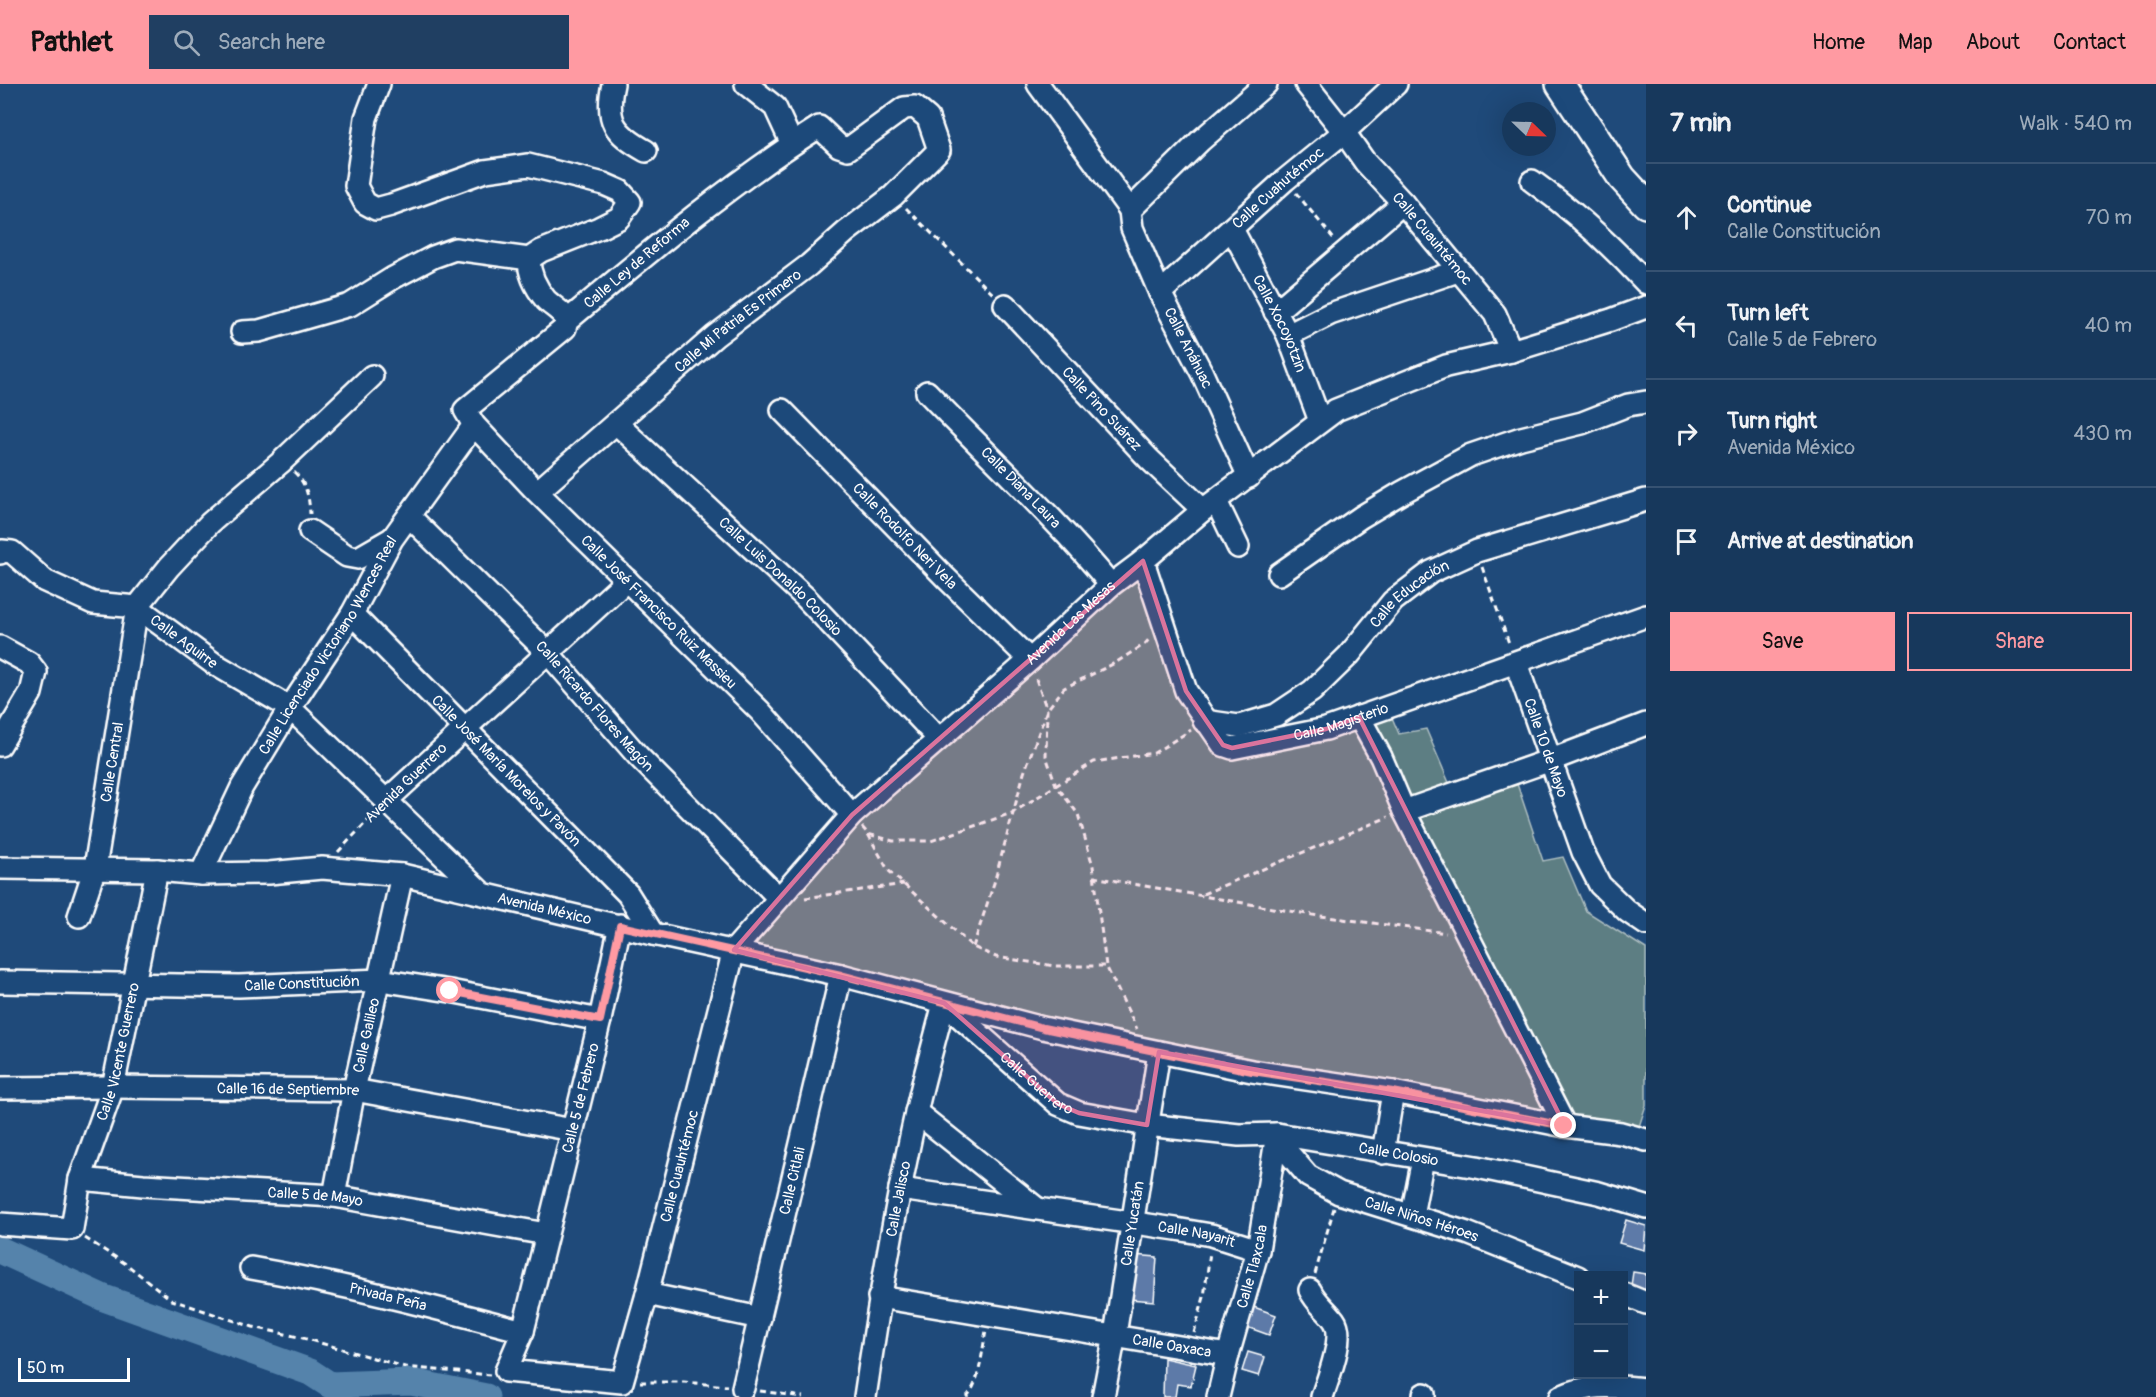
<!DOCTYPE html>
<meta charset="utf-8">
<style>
body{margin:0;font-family:Pangolin,sans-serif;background:#203f62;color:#f1f3f6}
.controls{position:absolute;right:18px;bottom:18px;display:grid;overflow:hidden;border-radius:0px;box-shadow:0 6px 24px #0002}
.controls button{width:54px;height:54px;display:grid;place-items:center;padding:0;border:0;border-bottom:2px solid #365272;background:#17385c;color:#f1f3f6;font:30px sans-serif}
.compass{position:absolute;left:1502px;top:18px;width:54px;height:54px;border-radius:50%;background:#17385c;box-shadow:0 6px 24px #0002;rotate:113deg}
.scale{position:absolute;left:18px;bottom:15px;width:112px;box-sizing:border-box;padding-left:6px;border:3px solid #fff;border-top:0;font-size:16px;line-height:21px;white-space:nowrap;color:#fff;-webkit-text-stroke:4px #1f4a7a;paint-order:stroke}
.stop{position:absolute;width:18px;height:18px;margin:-14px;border:4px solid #ff9aa2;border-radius:50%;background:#fff}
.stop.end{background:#ff9aa2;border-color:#fff;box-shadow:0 2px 6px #0008}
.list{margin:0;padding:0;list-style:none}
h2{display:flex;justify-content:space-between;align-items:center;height:78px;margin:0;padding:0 24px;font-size:26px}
h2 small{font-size:20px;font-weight:400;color:#9eacbb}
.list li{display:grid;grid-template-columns:39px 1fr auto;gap:18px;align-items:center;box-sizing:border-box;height:108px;padding:0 24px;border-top:2px solid #365272}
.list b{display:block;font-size:22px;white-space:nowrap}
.list p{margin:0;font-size:20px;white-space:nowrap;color:#9eacbb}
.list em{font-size:20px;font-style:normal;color:#9eacbb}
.actions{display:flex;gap:12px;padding:18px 24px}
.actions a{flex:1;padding:14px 0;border:2px solid #ff9aa2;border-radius:0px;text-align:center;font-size:21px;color:#ff9aa2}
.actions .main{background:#ff9aa2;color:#111}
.icon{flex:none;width:33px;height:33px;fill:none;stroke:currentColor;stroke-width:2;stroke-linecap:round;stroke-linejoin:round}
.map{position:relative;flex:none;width:1646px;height:1313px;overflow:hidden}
header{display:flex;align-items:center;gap:36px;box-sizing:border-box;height:84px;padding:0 30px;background:#ff9aa2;color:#111}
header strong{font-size:28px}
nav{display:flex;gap:33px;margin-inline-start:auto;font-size:21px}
.search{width:420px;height:54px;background:#203f62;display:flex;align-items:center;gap:15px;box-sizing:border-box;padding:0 21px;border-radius:0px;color:#9eacbb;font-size:22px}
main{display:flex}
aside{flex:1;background:#17385c}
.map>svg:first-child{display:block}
.green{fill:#5d7e83;stroke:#aebec1;stroke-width:1.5}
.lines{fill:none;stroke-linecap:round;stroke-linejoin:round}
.river{stroke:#5483ab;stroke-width:27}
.building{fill:#5d7aa8;stroke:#fff;stroke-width:1.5}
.minor-casing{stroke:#fff;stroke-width:26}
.major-casing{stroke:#fff;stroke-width:32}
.path{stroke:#fff;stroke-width:3;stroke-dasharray:6 4.5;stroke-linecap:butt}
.minor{stroke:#1f4a7a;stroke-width:21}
.major{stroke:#1f4a7a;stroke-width:27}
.route{stroke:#ff9aa2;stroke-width:8}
.marked{fill:#da749d;fill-opacity:0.2;stroke:#da749d;stroke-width:4.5;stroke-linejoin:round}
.labels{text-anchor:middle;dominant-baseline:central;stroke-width:4.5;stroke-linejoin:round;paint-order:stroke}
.street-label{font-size:15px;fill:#fff;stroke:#1f4a7a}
</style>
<header>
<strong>Pathlet</strong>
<div class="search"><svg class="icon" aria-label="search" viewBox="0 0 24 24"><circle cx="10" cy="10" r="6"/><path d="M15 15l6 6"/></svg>Search here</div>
<nav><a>Home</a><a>Map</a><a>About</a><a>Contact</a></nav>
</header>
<main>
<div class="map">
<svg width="1646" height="1313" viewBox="0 0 1646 1313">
<rect width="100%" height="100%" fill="#1f4a7a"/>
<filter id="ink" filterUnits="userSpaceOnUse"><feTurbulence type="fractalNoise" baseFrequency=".0167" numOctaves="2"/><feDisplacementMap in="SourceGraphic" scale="12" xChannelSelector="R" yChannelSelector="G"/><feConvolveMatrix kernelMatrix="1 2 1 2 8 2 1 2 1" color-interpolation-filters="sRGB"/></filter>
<g filter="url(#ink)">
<polygon class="green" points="1143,477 1164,537 1223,661 1387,622 1399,650 1426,645 1453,708 1513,688 1543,777 1563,773 1586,827 1646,865 1646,1021 1636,1052 1252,987 734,866 852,731"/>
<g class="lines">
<polyline class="river" points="0,1166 104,1214 310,1288 330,1301 411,1298 486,1313"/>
</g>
<g class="building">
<polygon points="1626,1136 1646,1142 1644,1166 1619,1159"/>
<polygon points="1133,1171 1157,1173 1154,1217 1129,1215"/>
<polygon points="1633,1188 1646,1190 1646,1211 1630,1209"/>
<polygon points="1251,1222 1276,1231 1269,1251 1244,1242"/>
<polygon points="1248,1268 1265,1273 1259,1292 1242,1287"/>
<polygon points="1164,1274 1196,1281 1191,1302 1177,1300 1175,1313 1163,1313"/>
</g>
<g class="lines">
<g class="minor-casing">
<g id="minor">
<path d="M 379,0 L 366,34 L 356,102 L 365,119 L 376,125 L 391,121 L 485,87 L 528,81 L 604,100 L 620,107 L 630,118 L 619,134 L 599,144 L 541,167 L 529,175 C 529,191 536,204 546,216 C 553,223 563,227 567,237"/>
<path d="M 613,0 C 605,37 614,49 646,67"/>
<polyline points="746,0 775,23 792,60"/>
<polyline points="1038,0 1130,126"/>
<path id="s1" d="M 1306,0 L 1344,48 L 1365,78 L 1403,119 L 1495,230 L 1511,267"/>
<path d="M 1532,97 C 1574,127 1611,161 1646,199"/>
<path id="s2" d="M 1232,145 L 1288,251 L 1320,337"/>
<path id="s3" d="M 1160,209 L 1285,96 L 1344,48 L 1396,0"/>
<path id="s4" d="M 1005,221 L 1149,375 L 1203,426"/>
<polyline points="1275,228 1403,119"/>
<polyline points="242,248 259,247 350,221 393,194 433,173 455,165 529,175"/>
<polyline points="1288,251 1330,230 1458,187"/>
<path id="s5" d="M 927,308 C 988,372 1054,432 1111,501"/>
<path id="s6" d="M 782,326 L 946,494 L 1030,576"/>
<path id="s7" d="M 616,339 L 806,514 L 938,654"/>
<polyline points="1249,393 1202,289 1160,209 1132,144 1130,126 1200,57 1266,0"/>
<path id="s8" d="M 537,408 L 715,252 L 809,181 L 846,148 L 893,112 L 939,66 L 928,34 L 915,23 L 904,24 L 848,65 L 839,62 L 819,43 C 729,100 648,169 567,237 L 565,244 L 465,326 L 474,341 L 537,408 L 760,627 L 852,731"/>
<polyline points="1216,417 1238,463"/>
<path id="s9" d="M 409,432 L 548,569 L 638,672 L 779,814"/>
<polyline points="310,447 347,472 358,474 391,455"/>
<path id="s10" d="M 0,469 L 2,467 L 12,468 L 45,497 L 93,519 L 137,523 L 213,579 L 290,624 L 482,809"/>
<path id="s11" d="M 1143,477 L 1186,607 L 1223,661 L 1232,664 L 1326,645 L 1646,532"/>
<polyline points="1279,490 1361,433 1401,409 1471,371 1521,354 1582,339 1628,321 1646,318"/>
<path id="s12" d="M 352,530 L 628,810 L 653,850"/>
<polyline points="0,563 29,579 36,588 31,609 0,661"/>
<path id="s13" d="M 1516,579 L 1583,768 L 1600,801 L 1627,827 L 1646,840"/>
<polyline points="1359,633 1381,673 1404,727 1565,1042"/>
<path id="s14" d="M 1204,637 L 1239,642 L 1276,631 L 1312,607 L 1349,571 L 1393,517 L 1431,488 L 1477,467 L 1646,416"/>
<polyline points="387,716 627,496"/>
<polyline points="1404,727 1551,676 1646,640"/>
<path id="s15" d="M 0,784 L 157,786 L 201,790 L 269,789 L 322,784 L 402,791 L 653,850 L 841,891 L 1043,944 L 1252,987 L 1393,1008 L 1565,1042 L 1621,1049 L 1646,1056"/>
<path id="s16" d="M 201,790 L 242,703 L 290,624 L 352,530 L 392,455 L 474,341"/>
<path id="s17" d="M 79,832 L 95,784 L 137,523 L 169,483 L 210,439 L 280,379 L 372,292"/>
<path id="s18" d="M 620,841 L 600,936 L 523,1247 L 506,1287 L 622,1298 L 647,1210 L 734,866 L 852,731 L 1030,576 L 1111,501 L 1143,477 L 1203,426 L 1336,326 L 1446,282 L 1511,267 L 1611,236 L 1646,223"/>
<path id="s19" d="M 0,898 L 239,902 L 380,896 L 450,907 L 600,936"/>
<path id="s20" d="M 0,1004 L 113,1003 L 354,1006 L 573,1046"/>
<polyline points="916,1028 1035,1123"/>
<path id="s21" d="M 1278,1057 L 1308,1092 L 1339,1109 L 1467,1149 L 1578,1193"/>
<polyline points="1383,1069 1393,1008"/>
<path id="s22" d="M 80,1095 L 143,1101 L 334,1112 L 546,1150"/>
<path id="s23" d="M 900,1105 L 1176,1145 L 1211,1151 L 1258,1166"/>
<path id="s24" d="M 334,1112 L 354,1006 L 402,791"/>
<polyline points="1412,1131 1423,1075"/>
<path id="s25" d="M 0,1140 L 72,1145 L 80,1095 L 113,1003 L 157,786"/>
<path id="s26" d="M 251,1184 C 343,1200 433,1223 523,1247"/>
<path d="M 1310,1206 C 1316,1219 1326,1225 1334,1236 C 1346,1252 1328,1294 1322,1313"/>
<polyline points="647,1210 760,1234"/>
<polyline points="1624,1210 1646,1219"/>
<path id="s27" d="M 879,1213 L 1228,1271"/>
<path id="s28" d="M 743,1304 L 841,891"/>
<polyline points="1424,1310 1424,1313"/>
<path id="s29" d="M 865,1313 C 879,1218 895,1123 916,1029 C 924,992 935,956 944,919 L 1058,1020 L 1079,1029 L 1147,1041 L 1239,1051 L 1277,1050 L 1477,1083 L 1599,1109 L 1646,1123"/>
<path id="s30" d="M 1103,1313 L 1115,1251 L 1159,968"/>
<path id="s31" d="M 1218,1313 L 1228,1271 L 1258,1166 L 1277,1050"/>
<path d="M 1560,1313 C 1591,1299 1612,1302 1646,1305"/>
</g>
</g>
<g class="major-casing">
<polyline id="major" points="1560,0 1622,94 1646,120"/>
</g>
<g class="path">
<polyline points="1296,109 1334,155"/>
<polyline points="906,124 993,210"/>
<path d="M 294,388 C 307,400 309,413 310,430"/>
<polyline points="1482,483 1510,562"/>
<polyline points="1036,595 1047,626 1046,672 1056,701 1078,730 1093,782 1106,882 1137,945"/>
<polyline points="862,743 868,750 893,757 931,757 1012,729 1094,678 1154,669 1191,646"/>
<polyline points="868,750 888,786 973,863 996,873 1055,882 1106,882"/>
<polyline points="338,768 375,729"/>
<polyline points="1093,793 1313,831 1446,849"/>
<polyline points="1203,810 1388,733"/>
<polyline points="805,814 904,800"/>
<polyline points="973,863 994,799 1024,689 1047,626 1064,604 1115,579 1145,560 1151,553"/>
<polyline points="85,1154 126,1180 172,1216 253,1243 303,1254 405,1283 490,1291"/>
<polyline points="1315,1190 1334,1124"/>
<polyline points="1194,1249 1204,1213 1210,1168"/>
<polyline points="640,1298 684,1298 727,1302"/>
<polyline points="760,1307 803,1313"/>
<path d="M 966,1313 C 980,1301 982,1266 986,1247"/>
</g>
<use href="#minor" class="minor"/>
<use href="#major" class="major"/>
</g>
</g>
<g class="lines" filter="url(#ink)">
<polyline class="route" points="450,907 600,936 620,842 841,891 1043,944 1252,987 1393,1008 1564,1042"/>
</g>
<path class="marked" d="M 1143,477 L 1186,607 L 1223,661 L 1232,664 L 1326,645 L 1359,633 L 1565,1042 L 1159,968 L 1147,1041 L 1079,1029 L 1058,1020 L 944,919 L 734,866 L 852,731 Z"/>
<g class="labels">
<g class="street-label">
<text stroke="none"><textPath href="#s3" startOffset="158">Calle Cuahutémoc</textPath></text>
<text stroke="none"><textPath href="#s1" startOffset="200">Calle Cuauhtémoc</textPath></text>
<text transform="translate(637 179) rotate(-40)">Calle Ley de Reforma</text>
<text stroke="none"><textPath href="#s8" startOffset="264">Calle Mi Patria Es Primero</textPath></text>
<text stroke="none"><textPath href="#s2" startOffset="106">Calle Xocoyotzin</textPath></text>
<text transform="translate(1188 264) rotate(63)">Calle Anáhuac</text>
<text stroke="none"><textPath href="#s4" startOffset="142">Calle Pino Suárez</textPath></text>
<text stroke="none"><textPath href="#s5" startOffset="134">Calle Diana Laura</textPath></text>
<text stroke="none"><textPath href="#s6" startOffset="176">Calle Rodolfo Neri Vela</textPath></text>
<text stroke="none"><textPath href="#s7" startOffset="225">Calle Luis Donaldo Colosio</textPath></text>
<text stroke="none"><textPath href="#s14" startOffset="256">Calle Educación</textPath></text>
<text stroke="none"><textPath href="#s8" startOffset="1432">Calle José Francisco Ruiz Massieu</textPath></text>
<text stroke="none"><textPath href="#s18" startOffset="1494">Avenida Las Mesas</textPath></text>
<text stroke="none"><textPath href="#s10" startOffset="212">Calle Aguirre</textPath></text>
<text stroke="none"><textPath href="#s16" startOffset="262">Calle Licenciado Victoriano Wences Real</textPath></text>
<text stroke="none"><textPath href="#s9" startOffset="266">Calle Ricardo Flores Magón</textPath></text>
<text stroke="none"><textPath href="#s11" startOffset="324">Calle Magisterio</textPath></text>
<text stroke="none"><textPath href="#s13" startOffset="90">Calle 10 de Mayo</textPath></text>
<text stroke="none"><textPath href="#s17" startOffset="158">Calle Central</textPath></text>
<text stroke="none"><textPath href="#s12" startOffset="220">Calle José María Morelos y Pavón</textPath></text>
<text transform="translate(406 699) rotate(-44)">Avenida Guerrero</text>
<text stroke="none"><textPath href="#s15" startOffset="549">Avenida México</textPath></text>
<text stroke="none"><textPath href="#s19" startOffset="302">Calle Constitución</textPath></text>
<text stroke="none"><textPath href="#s24" startOffset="164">Calle Galileo</textPath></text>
<text stroke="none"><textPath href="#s25" startOffset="256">Calle Vicente Guerrero</textPath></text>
<text stroke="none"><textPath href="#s29" startOffset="525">Calle Guerrero</textPath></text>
<text stroke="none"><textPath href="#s20" startOffset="288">Calle 16 de Septiembre</textPath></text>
<text transform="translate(581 1014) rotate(-76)">Calle 5 de Febrero</text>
<text stroke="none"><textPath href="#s29" startOffset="900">Calle Colosio</textPath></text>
<text stroke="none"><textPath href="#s18" startOffset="801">Calle Cuauhtémoc</textPath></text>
<text stroke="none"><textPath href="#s28" startOffset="213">Calle Citlali</textPath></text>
<text stroke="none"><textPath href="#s22" startOffset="236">Calle 5 de Mayo</textPath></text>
<text stroke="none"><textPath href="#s29" startOffset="201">Calle Jalisco</textPath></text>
<text stroke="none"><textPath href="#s21" startOffset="168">Calle Niños Héroes</textPath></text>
<text stroke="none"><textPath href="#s30" startOffset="176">Calle Yucatán</textPath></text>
<text stroke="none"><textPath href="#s23" startOffset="300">Calle Nayarit</textPath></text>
<text stroke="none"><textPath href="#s31" startOffset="135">Calle Tlaxcala</textPath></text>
<text stroke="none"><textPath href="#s26" startOffset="140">Privada Peña</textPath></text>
<text stroke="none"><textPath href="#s27" startOffset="297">Calle Oaxaca</textPath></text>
</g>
</g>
</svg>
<div class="controls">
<button>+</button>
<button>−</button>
</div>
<svg class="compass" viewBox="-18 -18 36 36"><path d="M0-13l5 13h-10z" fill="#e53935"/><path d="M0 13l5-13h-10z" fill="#9eacbb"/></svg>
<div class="scale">50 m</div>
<div class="stop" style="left:450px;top:907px"></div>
<div class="stop end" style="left:1564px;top:1042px"></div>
</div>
<aside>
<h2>7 min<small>Walk · 540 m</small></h2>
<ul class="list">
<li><svg class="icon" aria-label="ahead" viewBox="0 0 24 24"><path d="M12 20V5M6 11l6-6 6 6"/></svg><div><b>Continue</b><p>Calle Constitución</p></div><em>70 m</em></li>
<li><svg class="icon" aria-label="left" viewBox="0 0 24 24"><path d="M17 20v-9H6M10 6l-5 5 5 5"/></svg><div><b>Turn left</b><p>Calle 5 de Febrero</p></div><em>40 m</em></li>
<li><svg class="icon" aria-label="right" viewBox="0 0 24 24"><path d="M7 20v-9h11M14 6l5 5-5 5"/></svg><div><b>Turn right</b><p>Avenida México</p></div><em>430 m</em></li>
<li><svg class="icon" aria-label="arrive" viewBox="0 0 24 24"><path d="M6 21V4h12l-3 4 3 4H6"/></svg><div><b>Arrive at destination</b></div></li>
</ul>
<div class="actions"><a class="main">Save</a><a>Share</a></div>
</aside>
</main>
